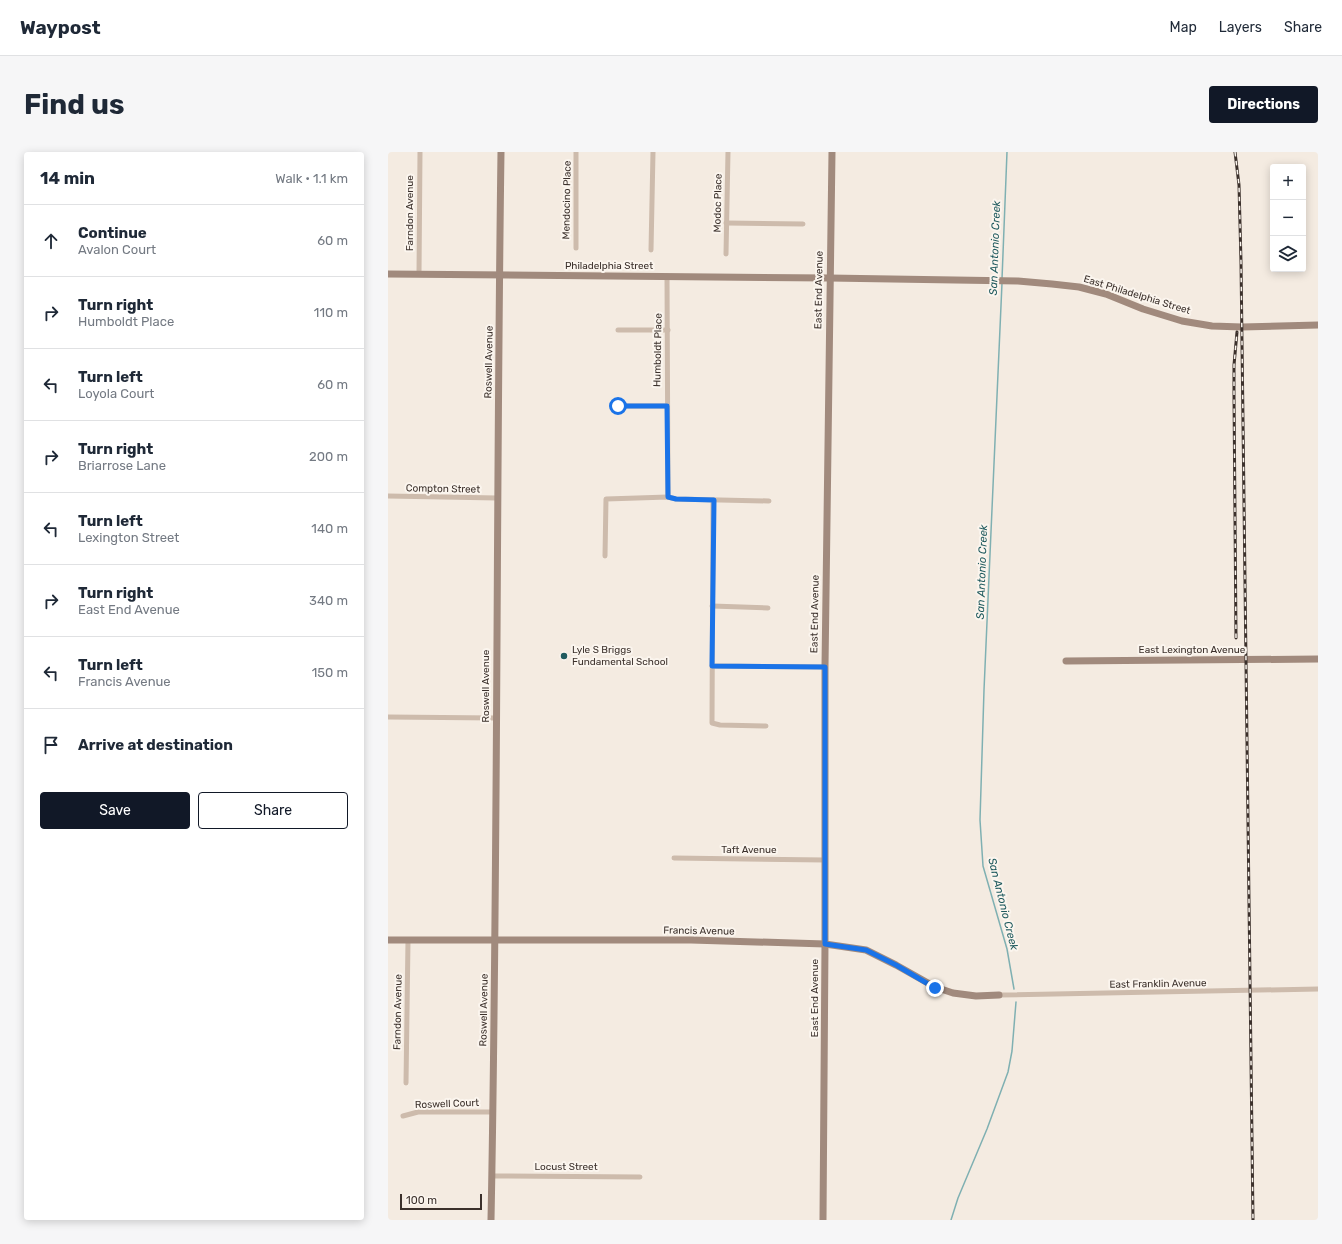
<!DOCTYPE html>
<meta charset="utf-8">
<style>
body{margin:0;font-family:Rubik,sans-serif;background:#f6f6f7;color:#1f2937}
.controls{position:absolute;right:12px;top:12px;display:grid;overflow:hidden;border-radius:4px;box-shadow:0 2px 10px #0003}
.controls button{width:36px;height:36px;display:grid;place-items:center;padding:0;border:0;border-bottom:1px solid #e0e1e3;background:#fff;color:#1f2937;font:20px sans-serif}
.scale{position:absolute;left:12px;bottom:10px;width:82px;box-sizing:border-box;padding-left:4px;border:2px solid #3b302b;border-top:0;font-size:11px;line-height:14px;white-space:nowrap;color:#3b302b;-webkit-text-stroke:3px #fbf5ee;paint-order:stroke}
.stop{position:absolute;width:12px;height:12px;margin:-9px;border:3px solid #1a73e8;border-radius:50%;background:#fff}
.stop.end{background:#1a73e8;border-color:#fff;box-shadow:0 1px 4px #0008}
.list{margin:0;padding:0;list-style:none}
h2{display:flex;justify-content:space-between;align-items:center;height:52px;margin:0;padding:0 16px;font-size:17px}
h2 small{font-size:13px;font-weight:400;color:#747a83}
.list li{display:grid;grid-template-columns:26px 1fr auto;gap:12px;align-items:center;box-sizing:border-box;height:72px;padding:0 16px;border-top:1px solid #e0e1e3}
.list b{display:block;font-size:15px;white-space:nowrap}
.list p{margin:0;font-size:13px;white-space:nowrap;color:#747a83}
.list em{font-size:13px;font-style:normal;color:#747a83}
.actions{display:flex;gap:8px;padding:12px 16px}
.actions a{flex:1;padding:9px 0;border:1px solid #111827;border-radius:4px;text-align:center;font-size:14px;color:#111827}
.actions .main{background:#111827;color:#fff}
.icon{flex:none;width:22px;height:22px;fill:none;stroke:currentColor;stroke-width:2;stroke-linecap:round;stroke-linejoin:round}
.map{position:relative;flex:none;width:930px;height:1068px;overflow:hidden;border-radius:4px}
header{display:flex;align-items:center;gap:24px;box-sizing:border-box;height:56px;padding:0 20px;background:#fff;border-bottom:1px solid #e0e1e3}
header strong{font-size:19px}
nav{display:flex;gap:22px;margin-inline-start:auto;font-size:14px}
.intro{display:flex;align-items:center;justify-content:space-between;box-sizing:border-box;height:96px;padding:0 24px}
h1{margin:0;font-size:28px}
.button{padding:10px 18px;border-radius:4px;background:#111827;color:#fff;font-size:14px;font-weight:700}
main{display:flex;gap:24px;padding:0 24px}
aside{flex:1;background:#fff;border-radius:4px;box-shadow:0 2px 10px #0003}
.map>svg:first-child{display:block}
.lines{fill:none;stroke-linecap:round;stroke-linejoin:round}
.stream{stroke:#7fb0b2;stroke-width:1.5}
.street{stroke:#cdbbac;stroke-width:5}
.secondary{stroke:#a18a7d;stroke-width:7}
.rail-casing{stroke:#3b302b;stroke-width:3}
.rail{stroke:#fbf5ee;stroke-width:1.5;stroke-dasharray:4.5;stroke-linecap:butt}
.route{stroke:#1a73e8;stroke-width:5}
.poi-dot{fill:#1f5a5e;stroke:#fbf5ee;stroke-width:1.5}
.labels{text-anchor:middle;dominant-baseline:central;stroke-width:4;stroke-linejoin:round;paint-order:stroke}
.street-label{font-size:10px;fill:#3b302b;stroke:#fbf5ee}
.poi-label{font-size:10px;fill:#3b302b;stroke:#fbf5ee;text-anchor:start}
.water-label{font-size:11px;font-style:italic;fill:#1f5a5e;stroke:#fbf5ee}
</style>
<header>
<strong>Waypost</strong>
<nav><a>Map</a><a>Layers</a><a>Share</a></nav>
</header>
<div class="intro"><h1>Find us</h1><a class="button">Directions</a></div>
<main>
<aside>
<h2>14 min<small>Walk · 1.1 km</small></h2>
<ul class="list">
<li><svg class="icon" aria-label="ahead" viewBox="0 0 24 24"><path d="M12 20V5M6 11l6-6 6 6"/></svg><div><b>Continue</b><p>Avalon Court</p></div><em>60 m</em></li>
<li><svg class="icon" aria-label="right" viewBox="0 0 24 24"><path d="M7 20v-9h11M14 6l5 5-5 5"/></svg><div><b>Turn right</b><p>Humboldt Place</p></div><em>110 m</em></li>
<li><svg class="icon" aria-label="left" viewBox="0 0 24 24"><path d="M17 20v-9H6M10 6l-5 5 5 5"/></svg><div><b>Turn left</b><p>Loyola Court</p></div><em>60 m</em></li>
<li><svg class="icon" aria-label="right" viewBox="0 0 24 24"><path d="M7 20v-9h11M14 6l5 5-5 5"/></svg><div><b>Turn right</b><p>Briarrose Lane</p></div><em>200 m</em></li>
<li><svg class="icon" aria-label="left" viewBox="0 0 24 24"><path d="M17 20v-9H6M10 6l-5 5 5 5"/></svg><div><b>Turn left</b><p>Lexington Street</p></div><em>140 m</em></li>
<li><svg class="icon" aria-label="right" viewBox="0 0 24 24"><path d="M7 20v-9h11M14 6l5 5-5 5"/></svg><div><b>Turn right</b><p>East End Avenue</p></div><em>340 m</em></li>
<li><svg class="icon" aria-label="left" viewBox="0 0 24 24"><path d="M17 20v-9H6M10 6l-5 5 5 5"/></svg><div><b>Turn left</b><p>Francis Avenue</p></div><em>150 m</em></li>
<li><svg class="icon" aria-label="arrive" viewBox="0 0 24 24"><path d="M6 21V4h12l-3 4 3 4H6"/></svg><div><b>Arrive at destination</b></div></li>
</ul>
<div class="actions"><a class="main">Save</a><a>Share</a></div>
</aside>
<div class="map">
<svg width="930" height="1068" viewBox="0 0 930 1068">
<rect width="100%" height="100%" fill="#f4ebe1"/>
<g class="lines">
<g class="stream">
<polyline points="614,127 619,0"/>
<polyline points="614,131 596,538 592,668 595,714 619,797 626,837"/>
<polyline points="563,1068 570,1046 599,977 620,920 624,899 628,850"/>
</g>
<g class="street">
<polyline points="338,71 415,72"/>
<polyline points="188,96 188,0"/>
<polyline points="263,98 265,0"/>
<polyline points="338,102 340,0"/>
<polyline points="31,122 32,0"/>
<polyline points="279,124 280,345"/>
<polyline points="230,178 280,178"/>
<polyline points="230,254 279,254"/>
<polyline points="0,344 109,346"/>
<polyline points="325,348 324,571 332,573 378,574"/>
<polyline points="217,404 218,347 280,345 288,347 381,349"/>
<polyline points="324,454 380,456"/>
<polyline points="324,514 437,515"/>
<polyline points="0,565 108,566"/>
<polyline points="286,706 437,708"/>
<polyline points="611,843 930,837"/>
<polyline points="18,931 20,788"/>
<polyline points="15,964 30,960 104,960"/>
<polyline points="104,1024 252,1025"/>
</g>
<g class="secondary">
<polyline points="0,122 441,126 630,129 664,132 691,135 718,142 755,157 794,169 824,174 854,175 930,173"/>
<polyline points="678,509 930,507"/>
<polyline points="0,788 303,788 437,792 478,798 508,813 547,835 565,841 588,844 611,843"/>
<path d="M 103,1068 C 110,712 108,356 113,0"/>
<polyline points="435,1068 437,792 437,515 444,0"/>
</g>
<g class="rail-casing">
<g id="rail">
<polyline points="847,0 851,33 853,110 865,1068"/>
<polyline points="848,486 846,242 846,213 849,180"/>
</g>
</g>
<use href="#rail" class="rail"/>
</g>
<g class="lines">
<polyline class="route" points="230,254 279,254 280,345 288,347 326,348 324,514 437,515 437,792 478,798 508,813 547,836"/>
</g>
<circle class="poi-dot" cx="176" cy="504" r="4"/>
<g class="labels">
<g class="street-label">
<text transform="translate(179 48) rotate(-89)">Mendocino Place</text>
<text transform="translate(330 51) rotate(-89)">Modoc Place</text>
<text transform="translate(22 61) rotate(-90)">Farndon Avenue</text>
<text x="221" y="114">Philadelphia Street</text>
<text transform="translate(431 138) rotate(-89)">East End Avenue</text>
<text transform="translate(749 143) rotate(17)">East Philadelphia Street</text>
<text transform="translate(270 198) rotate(-89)">Humboldt Place</text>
<text transform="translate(101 210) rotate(-89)">Roswell Avenue</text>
<text transform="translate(55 337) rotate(1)">Compton Street</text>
<text transform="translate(427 462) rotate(-89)">East End Avenue</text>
<text x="804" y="498">East Lexington Avenue</text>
<text transform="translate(98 534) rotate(-90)">Roswell Avenue</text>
<text x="361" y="698">Taft Avenue</text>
<text transform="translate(311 779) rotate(1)">Francis Avenue</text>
<text transform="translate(770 832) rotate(-1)">East Franklin Avenue</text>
<text transform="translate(427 846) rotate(-90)">East End Avenue</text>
<text transform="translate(96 858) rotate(-89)">Roswell Avenue</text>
<text transform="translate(10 860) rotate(-89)">Farndon Avenue</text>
<text transform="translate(59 952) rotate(-2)">Roswell Court</text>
<text x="178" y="1015">Locust Street</text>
</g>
<g class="poi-label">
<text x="184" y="498">Lyle S Briggs<tspan x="184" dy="12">Fundamental School</tspan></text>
</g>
<g class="water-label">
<text transform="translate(607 96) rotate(-88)">San Antonio Creek</text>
<text transform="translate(594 420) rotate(-88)">San Antonio Creek</text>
<text transform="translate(615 752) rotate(76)">San Antonio Creek</text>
</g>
</g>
</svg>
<div class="controls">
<button>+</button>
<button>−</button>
<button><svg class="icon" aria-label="layers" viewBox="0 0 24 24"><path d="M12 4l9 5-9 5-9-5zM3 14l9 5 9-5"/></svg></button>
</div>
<div class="scale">100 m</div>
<div class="stop" style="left:230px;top:254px"></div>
<div class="stop end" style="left:547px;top:836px"></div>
</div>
</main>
